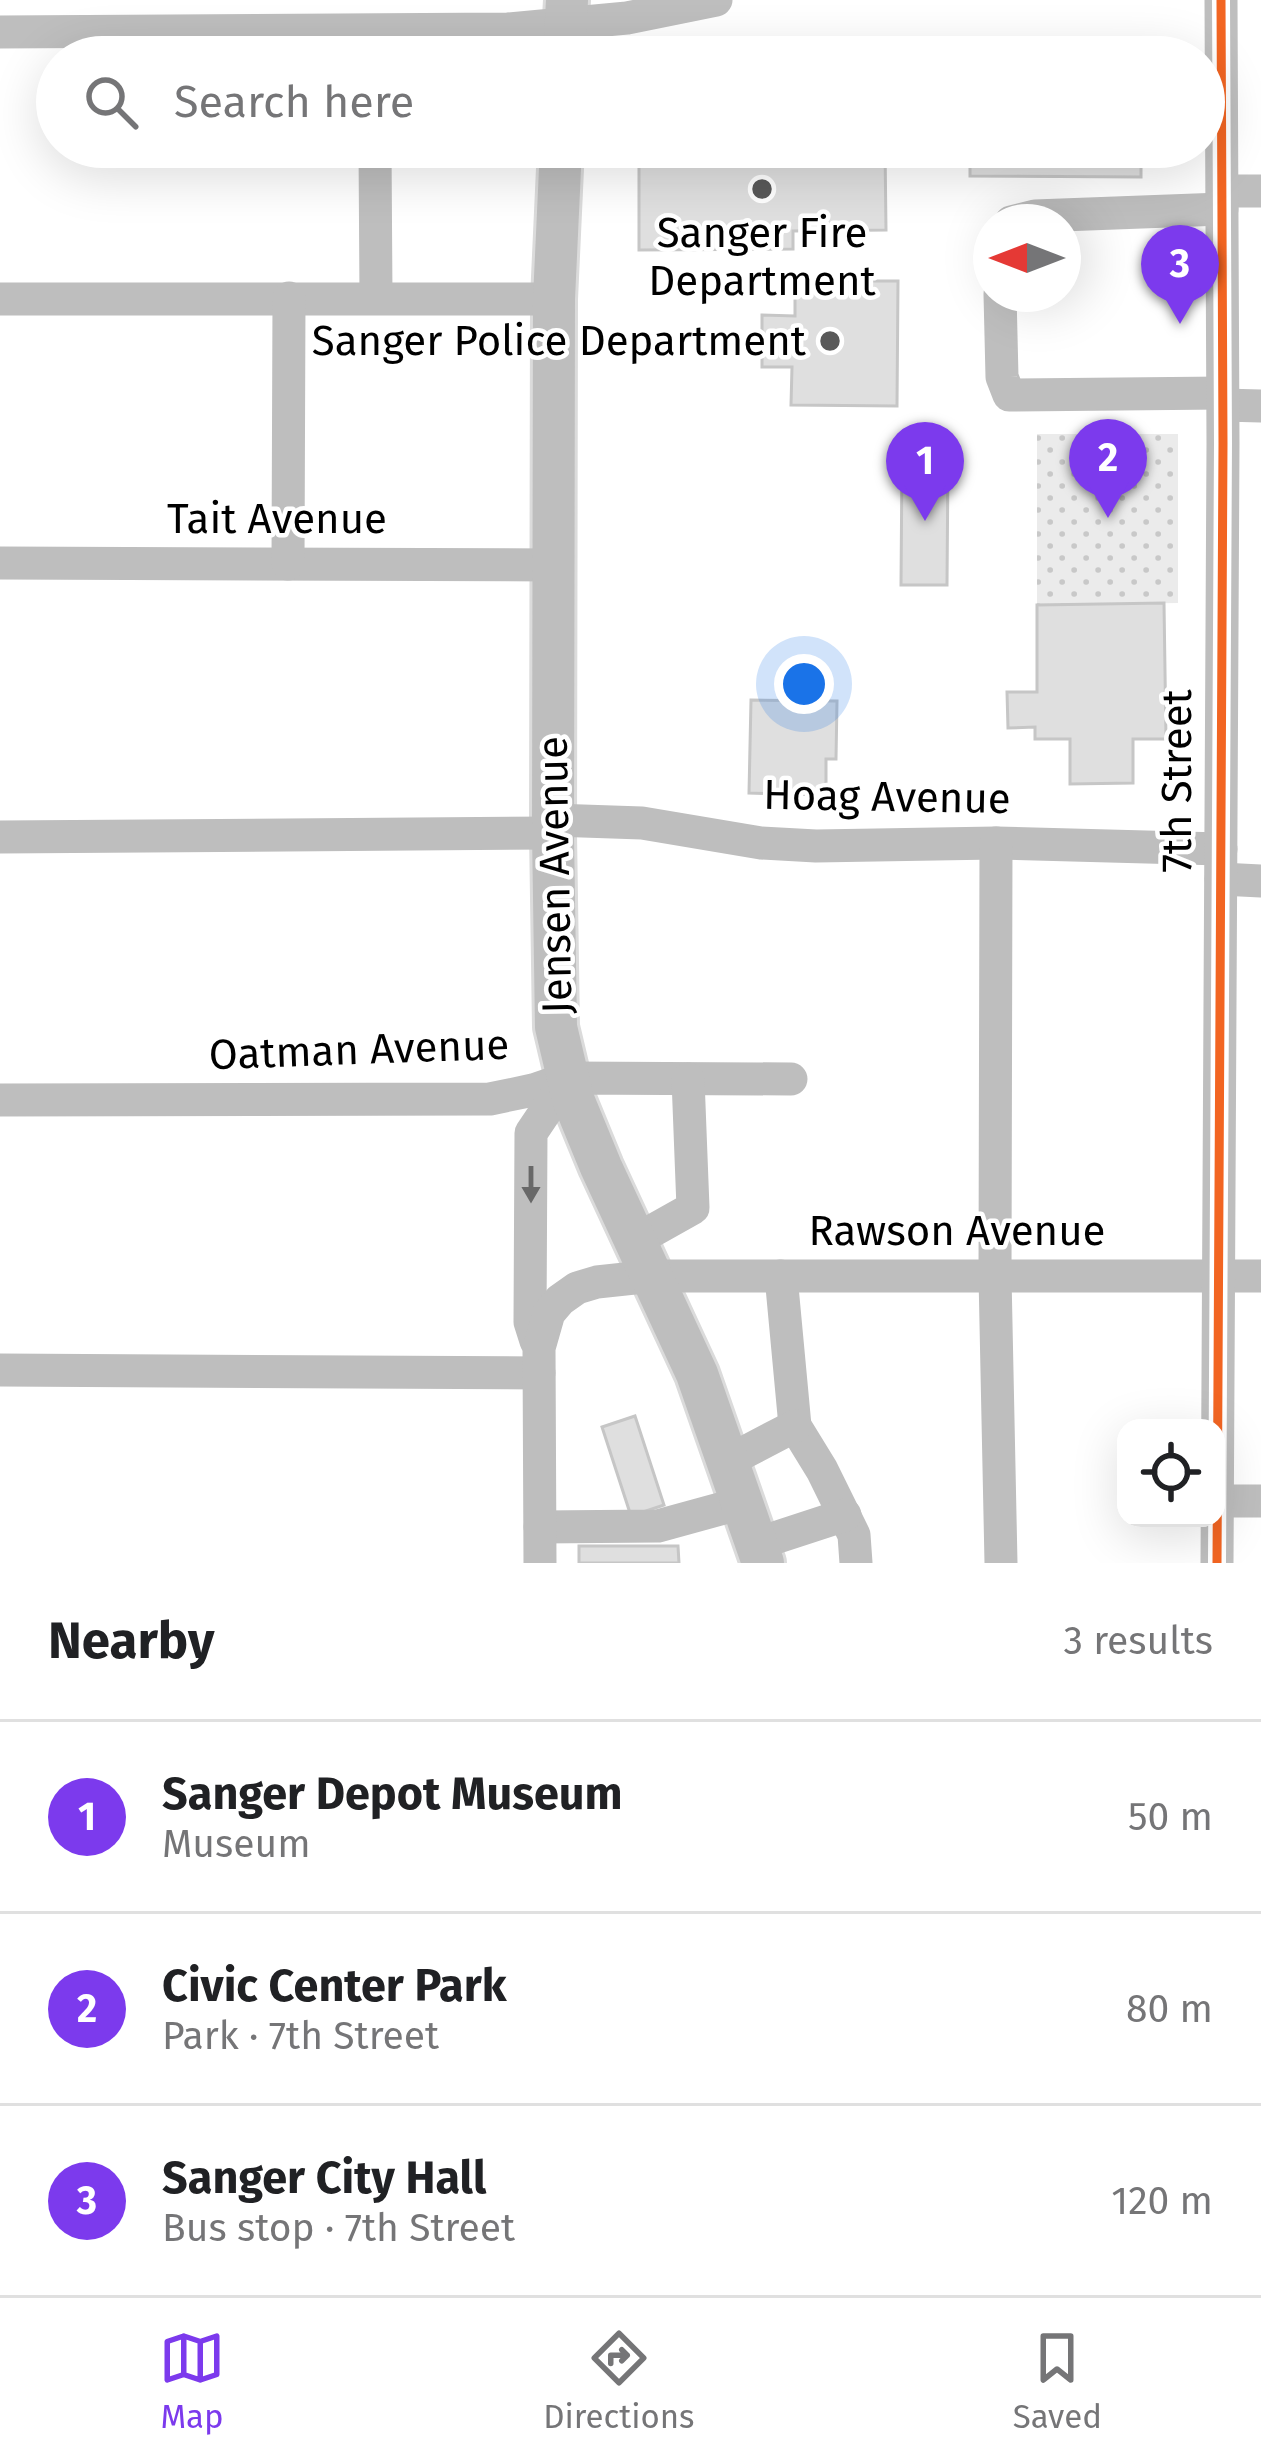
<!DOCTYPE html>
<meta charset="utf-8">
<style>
body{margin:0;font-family:"Fira Sans",sans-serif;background:#f2f2f2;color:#202124}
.controls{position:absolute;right:36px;bottom:36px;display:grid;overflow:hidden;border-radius:24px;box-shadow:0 12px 48px #0002}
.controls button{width:108px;height:108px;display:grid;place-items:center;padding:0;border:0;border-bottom:3px solid #e0e0e0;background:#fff;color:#202124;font:60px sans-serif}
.compass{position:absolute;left:973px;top:204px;width:108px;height:108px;border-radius:50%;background:#fff;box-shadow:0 12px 48px #0002;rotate:270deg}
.you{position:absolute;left:804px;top:684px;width:42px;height:42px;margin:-30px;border:9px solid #fff;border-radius:50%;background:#1a73e8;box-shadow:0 0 0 18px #1a73e833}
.badge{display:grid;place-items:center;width:78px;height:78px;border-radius:50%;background:#7c3aed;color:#fff;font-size:39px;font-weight:700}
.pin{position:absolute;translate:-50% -99px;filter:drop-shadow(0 3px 6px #0008)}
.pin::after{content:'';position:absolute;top:63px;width:42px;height:36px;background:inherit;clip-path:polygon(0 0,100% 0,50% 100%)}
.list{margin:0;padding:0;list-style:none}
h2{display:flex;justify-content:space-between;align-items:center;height:156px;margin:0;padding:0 48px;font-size:51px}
h2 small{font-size:39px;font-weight:400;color:#757577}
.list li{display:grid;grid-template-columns:78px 1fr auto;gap:36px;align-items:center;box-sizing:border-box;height:192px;padding:0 48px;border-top:3px solid #e0e0e0}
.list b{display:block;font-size:45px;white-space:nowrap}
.list p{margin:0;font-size:39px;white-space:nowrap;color:#757577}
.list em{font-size:39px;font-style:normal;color:#757577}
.icon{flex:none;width:66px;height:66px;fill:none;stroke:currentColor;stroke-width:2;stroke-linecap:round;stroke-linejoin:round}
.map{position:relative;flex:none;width:1261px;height:1563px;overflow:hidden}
.search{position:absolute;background:#fff;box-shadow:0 12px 48px #0002;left:36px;right:36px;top:36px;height:132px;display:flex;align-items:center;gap:30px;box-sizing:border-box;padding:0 42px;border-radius:66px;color:#757577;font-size:45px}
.sheet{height:732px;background:#fff}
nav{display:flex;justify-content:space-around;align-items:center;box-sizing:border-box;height:168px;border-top:3px solid #e0e0e0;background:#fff;font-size:33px;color:#757577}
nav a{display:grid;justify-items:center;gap:6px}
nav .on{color:#7c3aed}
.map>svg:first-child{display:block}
.grass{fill:url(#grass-dots)}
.building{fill:#dfdfdf;stroke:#c6c6c6;stroke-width:3}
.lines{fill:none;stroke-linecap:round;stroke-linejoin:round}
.major-casing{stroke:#dbdbdb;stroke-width:48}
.minor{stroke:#bebebe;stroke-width:33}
.major{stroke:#bebebe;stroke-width:42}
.bus-1-casing{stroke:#fff;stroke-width:18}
.bus-1{stroke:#f26522;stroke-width:9}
.oneway{fill:#686868}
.poi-dot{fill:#595959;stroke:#fff;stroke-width:4.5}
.labels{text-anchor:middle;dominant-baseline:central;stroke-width:9;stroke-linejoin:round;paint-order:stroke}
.poi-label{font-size:42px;fill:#000;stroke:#fff}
.street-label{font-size:42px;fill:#000;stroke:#fff}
</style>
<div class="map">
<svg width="1261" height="1563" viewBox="0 0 1261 1563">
<defs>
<pattern id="grass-dots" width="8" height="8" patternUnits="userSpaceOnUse" patternTransform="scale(3)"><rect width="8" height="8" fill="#ebebeb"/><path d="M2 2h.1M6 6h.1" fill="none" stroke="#c8c8c8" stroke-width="1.8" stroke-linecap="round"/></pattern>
</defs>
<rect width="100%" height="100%" fill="#fff"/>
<polygon class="grass" points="1037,434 1178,434 1178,603 1037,605"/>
<g class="building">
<polygon points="971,44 1142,45 1142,57 971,57"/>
<polygon points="639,147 885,147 886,230 793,231 793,249 639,250"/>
<polygon points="970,147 1141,147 1141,177 970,176"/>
<polygon points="795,281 898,281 897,406 791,405 792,367 762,367 762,315 795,316"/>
<polygon points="902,458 948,458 947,585 901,585"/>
<polygon points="1164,603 1166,739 1133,739 1133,783 1070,784 1070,739 1035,739 1035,727 1008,728 1007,692 1037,692 1037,605"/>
<polygon points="751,700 837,701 836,759 826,759 826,795 749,793"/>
<polygon points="635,1416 664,1505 631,1516 602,1427"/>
<polygon points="579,1546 678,1546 679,1563 579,1563"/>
</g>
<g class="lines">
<g class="major-casing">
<g id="major">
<polyline points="564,57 567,0"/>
<polyline points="561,147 554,299 553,833 556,1027 573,1099 601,1167 697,1374 763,1563"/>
</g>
</g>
<g class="minor">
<polyline points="0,32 508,29 627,18 716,0"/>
<polyline points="375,147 376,297"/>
<polyline points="1223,191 1261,191"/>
<polyline points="1011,222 1035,216 1222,209"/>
<polyline points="1000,294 1002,377 1009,395 1223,393"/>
<polyline points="0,299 554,299"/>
<polyline points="1223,405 1261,406"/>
<polyline points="0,563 554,565"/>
<polyline points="288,564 289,298"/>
<polyline points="553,820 642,823 761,843 816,846 996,843 1221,849"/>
<polyline points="0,837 553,833"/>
<polyline points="996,843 995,1276 1001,1563"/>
<polyline points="1221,879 1261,881"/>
<polyline points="0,1100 490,1099 533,1090 568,1078 791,1079"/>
<polyline points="636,1240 693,1208 688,1079"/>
<polyline points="781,1276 795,1426 822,1470 854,1535 856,1563"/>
<polyline points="536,1341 530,1322 531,1133 568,1078"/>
<polyline points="0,1370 539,1373"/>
<polyline points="728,1461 795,1426"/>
<polyline points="1218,1501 1261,1501"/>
<polyline points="540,1527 658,1526 742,1503"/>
<polyline points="756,1544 845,1515"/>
<polyline points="540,1563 539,1348 549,1313 560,1300 577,1288 597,1282 653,1276 1261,1276"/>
<polyline points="1217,1563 1223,443 1221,0"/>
</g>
<use href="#major" class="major"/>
<g class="bus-1-casing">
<polyline id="bus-1" points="1217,1563 1223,443 1221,0"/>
</g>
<use href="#bus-1" class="bus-1"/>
</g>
<defs><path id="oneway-solid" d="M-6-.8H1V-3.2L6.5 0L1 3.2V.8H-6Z" transform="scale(3)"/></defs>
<use class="oneway" href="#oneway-solid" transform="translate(531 1184) rotate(90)"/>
<g class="poi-dot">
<circle cx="762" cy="189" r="12"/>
<circle cx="830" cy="341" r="12"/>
</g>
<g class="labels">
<g class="poi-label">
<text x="762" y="233">Sanger Fire<tspan x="762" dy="48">Department</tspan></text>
<text x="806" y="341" text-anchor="end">Sanger Police Department</text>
</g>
<g class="street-label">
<text x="277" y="519">Tait Avenue</text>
<text transform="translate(1177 781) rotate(-90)">7th Street</text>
<text transform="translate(887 797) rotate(1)">Hoag Avenue</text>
<text transform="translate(555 875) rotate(-91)">Jensen Avenue</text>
<text transform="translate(359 1050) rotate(-2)">Oatman Avenue</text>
<text x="957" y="1231">Rawson Avenue</text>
</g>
</g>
</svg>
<div class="controls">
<button><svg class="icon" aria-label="locate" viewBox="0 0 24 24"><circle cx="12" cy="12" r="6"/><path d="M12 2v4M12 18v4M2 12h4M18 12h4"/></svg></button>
</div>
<svg class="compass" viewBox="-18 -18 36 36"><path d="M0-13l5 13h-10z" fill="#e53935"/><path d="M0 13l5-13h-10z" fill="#757577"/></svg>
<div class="you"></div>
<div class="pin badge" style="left:925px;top:521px">1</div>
<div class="pin badge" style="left:1108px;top:518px">2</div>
<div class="pin badge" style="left:1180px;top:324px">3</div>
<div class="search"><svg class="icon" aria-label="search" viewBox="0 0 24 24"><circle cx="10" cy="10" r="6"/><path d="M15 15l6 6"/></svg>Search here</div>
</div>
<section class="sheet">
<h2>Nearby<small>3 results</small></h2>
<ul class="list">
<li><span class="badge">1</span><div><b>Sanger Depot Museum</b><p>Museum</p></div><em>50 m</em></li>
<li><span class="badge">2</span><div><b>Civic Center Park</b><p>Park · 7th Street</p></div><em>80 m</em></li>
<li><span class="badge">3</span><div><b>Sanger City Hall</b><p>Bus stop · 7th Street</p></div><em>120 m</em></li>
</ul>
</section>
<nav>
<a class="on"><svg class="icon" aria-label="map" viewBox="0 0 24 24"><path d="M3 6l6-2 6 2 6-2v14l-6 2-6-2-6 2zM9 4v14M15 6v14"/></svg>Map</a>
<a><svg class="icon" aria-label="directions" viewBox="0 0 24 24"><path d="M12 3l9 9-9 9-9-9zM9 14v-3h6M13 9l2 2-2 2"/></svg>Directions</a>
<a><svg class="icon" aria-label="saved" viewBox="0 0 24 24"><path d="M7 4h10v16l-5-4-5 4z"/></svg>Saved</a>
</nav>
